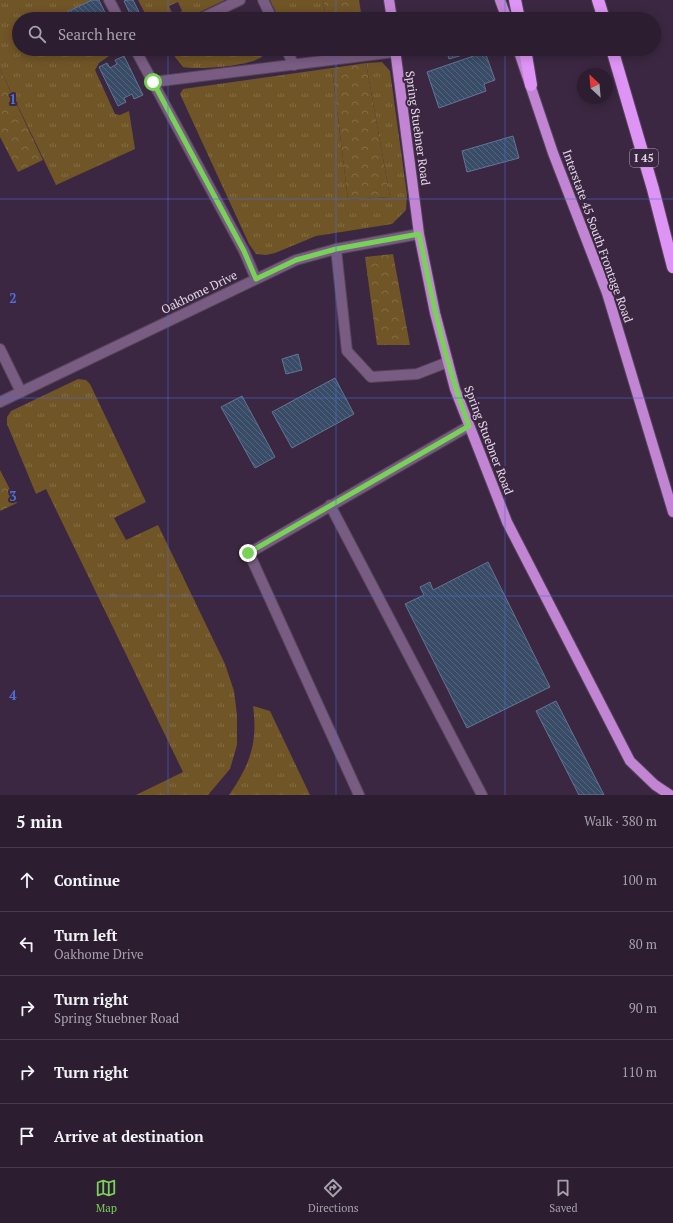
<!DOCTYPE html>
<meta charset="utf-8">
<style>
body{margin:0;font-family:"PT Serif",serif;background:#382a3d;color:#f1f3f6}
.compass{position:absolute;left:577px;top:68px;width:36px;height:36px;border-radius:50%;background:#2c1d31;box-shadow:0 2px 10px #0003;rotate:334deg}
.stop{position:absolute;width:12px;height:12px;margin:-9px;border:3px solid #78d258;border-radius:50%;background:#fff}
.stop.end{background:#78d258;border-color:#fff;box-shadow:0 1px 4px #0008}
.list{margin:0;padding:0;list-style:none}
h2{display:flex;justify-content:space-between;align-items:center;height:52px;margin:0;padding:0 16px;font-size:17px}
h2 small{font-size:13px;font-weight:400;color:#a6a2ab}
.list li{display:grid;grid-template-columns:26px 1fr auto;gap:12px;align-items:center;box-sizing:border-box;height:64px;padding:0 16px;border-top:1px solid #483b4d}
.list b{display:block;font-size:15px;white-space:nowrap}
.list p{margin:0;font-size:13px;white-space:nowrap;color:#a6a2ab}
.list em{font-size:13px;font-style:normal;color:#a6a2ab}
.icon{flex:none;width:22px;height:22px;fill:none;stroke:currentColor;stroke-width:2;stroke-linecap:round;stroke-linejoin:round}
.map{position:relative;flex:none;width:673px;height:795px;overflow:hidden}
.search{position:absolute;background:#2c1d31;box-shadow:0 2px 10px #0003;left:12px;right:12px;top:12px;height:44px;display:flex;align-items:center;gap:10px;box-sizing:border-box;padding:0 14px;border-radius:22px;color:#a6a2ab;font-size:15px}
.sheet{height:372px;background:#2c1d31}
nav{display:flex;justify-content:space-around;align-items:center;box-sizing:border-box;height:56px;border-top:1px solid #483b4d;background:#2c1d31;font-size:11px;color:#a6a2ab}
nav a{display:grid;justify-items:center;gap:2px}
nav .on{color:#78d258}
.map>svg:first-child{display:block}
.grass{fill:url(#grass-tufts)}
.forest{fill:url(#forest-crowns)}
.building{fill:url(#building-back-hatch);stroke:#627593}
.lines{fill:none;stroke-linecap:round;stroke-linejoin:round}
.minor-casing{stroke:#56435c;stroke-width:12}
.major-casing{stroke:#56435c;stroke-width:12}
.highway-casing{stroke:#56435c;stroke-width:14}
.minor{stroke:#795c82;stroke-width:10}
.major{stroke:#c285d4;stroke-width:10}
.highway{stroke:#de94f4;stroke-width:12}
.route{stroke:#78d258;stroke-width:5}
.grid{fill:none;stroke:#4f70dc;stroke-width:1;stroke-opacity:0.55}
.labels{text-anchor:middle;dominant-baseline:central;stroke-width:4;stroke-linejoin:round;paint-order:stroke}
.shield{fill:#3b2741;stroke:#b1a2b6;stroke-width:1}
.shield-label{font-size:11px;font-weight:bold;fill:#e4d7e8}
.street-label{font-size:12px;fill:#e4d7e8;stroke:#3b2741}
.grid-label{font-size:13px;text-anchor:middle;font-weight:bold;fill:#4f70dc;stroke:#3b2741;stroke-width:4;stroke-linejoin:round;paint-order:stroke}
</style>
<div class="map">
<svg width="673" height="795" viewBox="0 0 673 795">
<defs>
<pattern id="grass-tufts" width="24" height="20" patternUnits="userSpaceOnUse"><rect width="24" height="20" fill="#705527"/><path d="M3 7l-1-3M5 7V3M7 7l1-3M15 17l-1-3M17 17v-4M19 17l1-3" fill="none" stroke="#846d46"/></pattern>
<pattern id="forest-crowns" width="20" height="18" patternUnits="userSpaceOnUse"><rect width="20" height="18" fill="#705527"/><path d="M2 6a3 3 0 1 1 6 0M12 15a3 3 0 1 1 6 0" fill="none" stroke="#846d46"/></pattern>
<pattern id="building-back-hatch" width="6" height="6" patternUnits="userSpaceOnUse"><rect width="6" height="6" fill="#394c67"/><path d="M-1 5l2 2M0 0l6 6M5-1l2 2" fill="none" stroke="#56657d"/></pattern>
</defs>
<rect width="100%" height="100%" fill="#3b2741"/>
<g class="grass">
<polygon points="0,0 92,0 67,12 70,19 19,19 19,49 84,49 85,50 119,49 99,63 95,70 115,114 120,115 129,111 135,149 56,185 0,69"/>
<polygon points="138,0 225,0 185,19 179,19 176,14 182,11 178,2 169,6 175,19 142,19 147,17"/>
<polygon points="270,0 323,0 326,19 279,19"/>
<path d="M 173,49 L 267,49 C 265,52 263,57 260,58 C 247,66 198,70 183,67 L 175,57 Z"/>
<polygon points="382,62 390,71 407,195 406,210 392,224 316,236 275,253 266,255 256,254 249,244 180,94 183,89 332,68 348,200 390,197 366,63"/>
<polygon points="78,379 86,380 90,384 146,502 114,518 126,540 158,525 225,664 234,691 237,715 237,745 230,769 208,795 136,795 183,772 46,489 36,494 7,424 7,417 11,411"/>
<path d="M 253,706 L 270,711 L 310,795 L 229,795 C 250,765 258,743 253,706 Z"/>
</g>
<g class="forest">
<polygon points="323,0 359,0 362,19 326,19"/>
<polygon points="366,63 390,197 348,200 332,68"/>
<polygon points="0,69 43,160 18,172 0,137"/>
<polygon points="393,254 410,345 377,345 365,257"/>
<polygon points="0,470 17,503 0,511"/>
</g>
<g class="building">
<polygon points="92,0 99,0 108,19 70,19 67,12"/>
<polygon points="127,0 133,0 140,14 132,18 124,1"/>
<polygon points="446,49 475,49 476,51 449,59"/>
<polygon points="485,52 495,80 484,84 486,91 439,108 427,72"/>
<polygon points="124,56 143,95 134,99 132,94 124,98 126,102 118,106 99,67 107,63 110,68 117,64 115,60"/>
<polygon points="513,136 519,158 467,172 462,151"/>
<polygon points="298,354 302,370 286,374 282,359"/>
<polygon points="335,378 354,414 292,448 272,412"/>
<polygon points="242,396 275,457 255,468 221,407"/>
<polygon points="488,562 550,687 467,728 405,604 424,595 420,587 430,582 433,590"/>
<polygon points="556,701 604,795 579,795 536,711"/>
</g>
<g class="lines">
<g class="minor-casing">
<g id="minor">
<polyline points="109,0 119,19"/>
<polyline points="263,0 272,19"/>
<polyline points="200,19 240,0"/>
<polyline points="135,49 244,251 256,279"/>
<polyline points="286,49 294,65"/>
<polyline points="153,82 395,52"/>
<polyline points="336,249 347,351 371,377 417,374 448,362"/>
<polyline points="0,349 21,392"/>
<polyline points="0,402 296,260 336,249 419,234"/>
<polyline points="330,505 482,795"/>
<polyline points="359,795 249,553 469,426"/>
</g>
</g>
<g class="major-casing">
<g id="major">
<polyline points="389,0 392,19"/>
<polyline points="500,0 507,19"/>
<polyline points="395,49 419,234 435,313 455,389 507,522 630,761 655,785 670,795"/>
<polyline points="518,49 553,153 607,293 673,512"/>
</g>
</g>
<g class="highway-casing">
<g id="highway">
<polyline points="515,0 519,19"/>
<polyline points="598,0 604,19"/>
<polyline points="525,49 531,85"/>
<polyline points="612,49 653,189 673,267"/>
</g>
</g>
<use href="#minor" class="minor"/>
<use href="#major" class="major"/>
<use href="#highway" class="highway"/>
</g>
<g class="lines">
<path class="route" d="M 153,82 L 244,251 L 256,279 L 296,260 L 336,249 L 419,234 C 432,299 445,364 469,426 L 248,553"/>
</g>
<path class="grid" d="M 168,0 L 168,19M 336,0 L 336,19M 505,0 L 505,19M 168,49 L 168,795M 336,49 L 336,795M 505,49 L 505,795M 0,199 L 673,199M 0,398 L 673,398M 0,596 L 673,596"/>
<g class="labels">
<rect class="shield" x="630" y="149" width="28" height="18" rx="3"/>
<g class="shield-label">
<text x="644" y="158">I 45</text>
</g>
<g class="street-label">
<text transform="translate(418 128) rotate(82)">Spring Stuebner Road</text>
<text transform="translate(598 236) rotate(70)">Interstate 45 South Frontage Road</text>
<text transform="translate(199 292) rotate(-26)">Oakhome Drive</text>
<text transform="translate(489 440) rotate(69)">Spring Stuebner Road</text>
</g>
</g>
<g class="grid-label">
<text x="13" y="104">1</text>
<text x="13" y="303">2</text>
<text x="13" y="501">3</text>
<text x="13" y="700">4</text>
</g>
</svg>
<svg class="compass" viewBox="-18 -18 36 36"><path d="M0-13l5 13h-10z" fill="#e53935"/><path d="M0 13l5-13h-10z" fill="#a6a2ab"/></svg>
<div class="stop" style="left:153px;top:82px"></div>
<div class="stop end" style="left:248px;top:553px"></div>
<div class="search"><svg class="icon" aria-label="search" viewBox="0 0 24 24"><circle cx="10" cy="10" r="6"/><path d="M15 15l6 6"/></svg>Search here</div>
</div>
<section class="sheet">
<h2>5 min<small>Walk · 380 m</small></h2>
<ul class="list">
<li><svg class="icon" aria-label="ahead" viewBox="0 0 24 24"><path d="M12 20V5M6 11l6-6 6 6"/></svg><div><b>Continue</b></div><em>100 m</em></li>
<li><svg class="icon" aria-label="left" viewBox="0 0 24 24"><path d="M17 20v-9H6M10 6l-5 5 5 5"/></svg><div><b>Turn left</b><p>Oakhome Drive</p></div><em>80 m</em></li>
<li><svg class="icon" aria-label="right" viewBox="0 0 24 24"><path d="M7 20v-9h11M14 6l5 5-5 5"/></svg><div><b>Turn right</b><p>Spring Stuebner Road</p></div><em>90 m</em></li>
<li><svg class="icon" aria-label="right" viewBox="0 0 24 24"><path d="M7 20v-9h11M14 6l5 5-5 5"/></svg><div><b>Turn right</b></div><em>110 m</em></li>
<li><svg class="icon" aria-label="arrive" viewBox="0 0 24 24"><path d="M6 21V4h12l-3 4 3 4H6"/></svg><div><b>Arrive at destination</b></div></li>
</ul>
</section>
<nav>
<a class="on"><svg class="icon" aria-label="map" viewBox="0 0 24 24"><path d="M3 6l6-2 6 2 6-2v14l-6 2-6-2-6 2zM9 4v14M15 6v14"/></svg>Map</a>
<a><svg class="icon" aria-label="directions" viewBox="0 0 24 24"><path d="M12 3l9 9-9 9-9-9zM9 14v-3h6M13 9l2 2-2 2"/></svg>Directions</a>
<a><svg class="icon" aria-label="saved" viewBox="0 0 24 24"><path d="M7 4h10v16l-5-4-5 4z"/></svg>Saved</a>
</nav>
